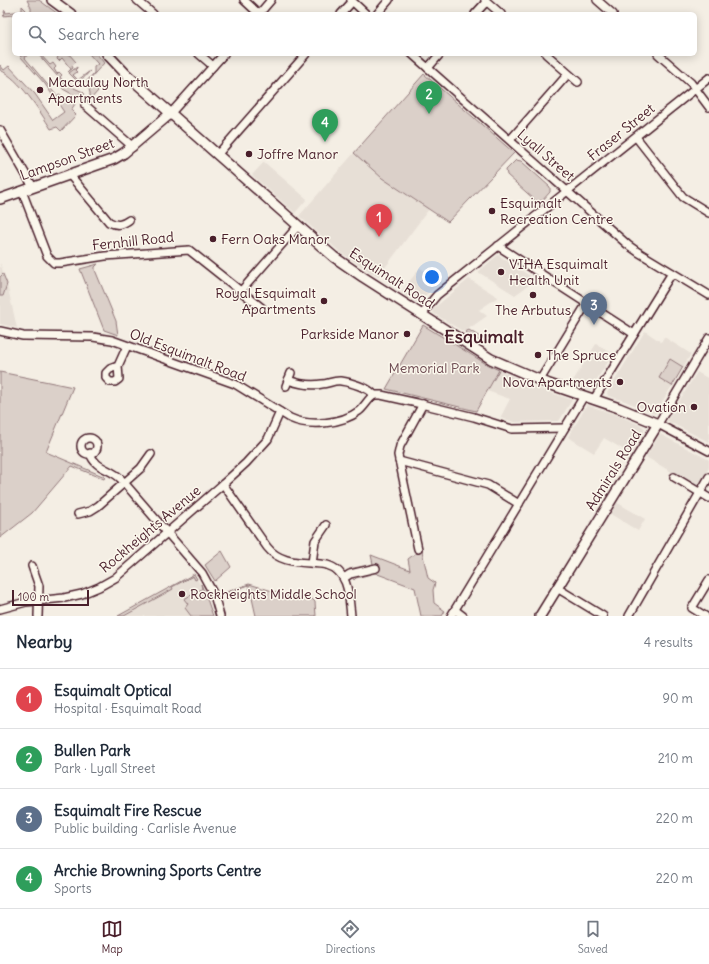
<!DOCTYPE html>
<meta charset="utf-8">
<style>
body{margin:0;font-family:Delius,sans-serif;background:#f2f2f3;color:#1f2937}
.scale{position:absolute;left:12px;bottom:10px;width:77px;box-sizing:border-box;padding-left:4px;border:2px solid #4a1f2b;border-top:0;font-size:11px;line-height:14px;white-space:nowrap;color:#4a1f2b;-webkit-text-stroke:3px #fbf7ec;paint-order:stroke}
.you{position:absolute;left:432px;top:277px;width:14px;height:14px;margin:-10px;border:3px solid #fff;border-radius:50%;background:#1a73e8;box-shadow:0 0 0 6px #1a73e833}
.badge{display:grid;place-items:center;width:26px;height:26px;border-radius:50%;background:#4a1f2b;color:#fff;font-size:13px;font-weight:700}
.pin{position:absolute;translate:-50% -33px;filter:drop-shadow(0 1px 2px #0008)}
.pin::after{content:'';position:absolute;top:21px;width:14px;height:12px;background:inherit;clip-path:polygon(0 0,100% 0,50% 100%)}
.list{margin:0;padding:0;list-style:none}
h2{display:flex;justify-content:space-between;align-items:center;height:52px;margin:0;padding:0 16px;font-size:17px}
h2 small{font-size:13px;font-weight:400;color:#747a83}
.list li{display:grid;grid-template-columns:26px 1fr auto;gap:12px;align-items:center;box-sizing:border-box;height:60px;padding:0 16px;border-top:1px solid #e0e1e3}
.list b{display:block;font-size:15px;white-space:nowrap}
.list p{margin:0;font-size:13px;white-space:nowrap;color:#747a83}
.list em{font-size:13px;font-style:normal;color:#747a83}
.icon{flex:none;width:22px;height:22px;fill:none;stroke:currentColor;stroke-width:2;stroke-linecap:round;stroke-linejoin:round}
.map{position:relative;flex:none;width:709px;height:616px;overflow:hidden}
.search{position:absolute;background:#fff;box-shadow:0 2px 10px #0003;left:12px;right:12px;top:12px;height:44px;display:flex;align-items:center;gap:10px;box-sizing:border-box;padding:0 14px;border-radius:6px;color:#747a83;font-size:15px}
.sheet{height:292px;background:#fff}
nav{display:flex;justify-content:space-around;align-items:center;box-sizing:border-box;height:56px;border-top:1px solid #e0e1e3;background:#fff;font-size:11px;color:#747a83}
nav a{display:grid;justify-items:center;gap:2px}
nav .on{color:#4a1f2b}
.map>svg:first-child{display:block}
.built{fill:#e7dfd6}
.green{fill:#dbd0c9;stroke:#92787a}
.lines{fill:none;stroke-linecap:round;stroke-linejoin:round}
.minor-casing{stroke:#4a1f2b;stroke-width:10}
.major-casing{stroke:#4a1f2b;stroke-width:12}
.minor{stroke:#fbf7ec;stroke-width:7}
.major{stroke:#fbf7ec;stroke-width:9}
.poi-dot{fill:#4a1f2b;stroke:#fbf7ec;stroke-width:1.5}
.labels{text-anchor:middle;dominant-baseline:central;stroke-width:3;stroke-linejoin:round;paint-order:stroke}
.poi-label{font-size:14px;fill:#4a1f2b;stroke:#fbf7ec;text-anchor:start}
.street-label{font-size:14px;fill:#4a1f2b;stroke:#fbf7ec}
.park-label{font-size:14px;fill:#6e4b52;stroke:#fbf7ec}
.district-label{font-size:18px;font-weight:bold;fill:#4a1f2b;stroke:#fbf7ec}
</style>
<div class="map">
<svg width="709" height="616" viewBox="0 0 709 616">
<rect width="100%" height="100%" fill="#f4eee4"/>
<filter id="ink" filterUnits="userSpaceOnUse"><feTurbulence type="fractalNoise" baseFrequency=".025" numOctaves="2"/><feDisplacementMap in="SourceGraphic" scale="8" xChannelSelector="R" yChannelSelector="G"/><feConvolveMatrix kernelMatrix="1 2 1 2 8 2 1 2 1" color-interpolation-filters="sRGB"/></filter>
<g filter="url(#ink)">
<g class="built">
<polygon points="354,153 382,178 429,209 378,277 340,252 299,216"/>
<polygon points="264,162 307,199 295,213 252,175"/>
<polygon points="498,255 536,280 515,295 478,272"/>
<polygon points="0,263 7,284 17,328 0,324"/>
<polygon points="420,268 442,282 417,302 401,292"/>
<polygon points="469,279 498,297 479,310 487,316 464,332 433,313 433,309"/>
<polygon points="645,331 661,342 664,337 691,354 655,414 625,401 608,396 607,393"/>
<polygon points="596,344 613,354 590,390 571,384"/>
<polygon points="499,370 537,388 572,400 559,421 515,422 500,418 510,399 487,391"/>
<polygon points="697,372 709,379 709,442 667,421"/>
<polygon points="587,405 620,416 642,426 645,429 631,454 604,438 594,453 568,437"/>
<polygon points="660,434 709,460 709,468 697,487 646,457"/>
<polygon points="616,502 645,519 638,531 609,513"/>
<polygon points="194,574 204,590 213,616 118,616"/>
</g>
<g class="green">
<polygon points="27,0 39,0 58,14 42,14 40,12 38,14 31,14 31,8"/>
<polygon points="22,6 26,10 24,14 3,16 5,14 4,12 5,10 6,13 22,11"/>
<polygon points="38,54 40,54 50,65 53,63 56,67 54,69 57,74 59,72 62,75 60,77 66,84 69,82 74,88 83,92 85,95 83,94 79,98 63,89 62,88 65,85"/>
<polygon points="59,54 69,54 76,62 72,66 73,68 68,72 71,69 62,58 59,61 57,59"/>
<polygon points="89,54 97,54 104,63 87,82 98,91 90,100 90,93 87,82 87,81 94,73 94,67 98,64"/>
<path d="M 27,55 L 25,58 L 57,96 L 59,94 L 75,104 L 71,110 L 76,115 L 61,131 L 57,127 L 51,129 C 39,110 20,79 0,70 L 0,65 L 4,70 L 9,66 L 35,94 L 53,120 L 64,112 L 45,84 L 20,56 Z"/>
<polygon points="77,67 77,68 75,70 77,72 73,75 78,80 90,71 79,83 69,73"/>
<polygon points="424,74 514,153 448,222 382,178 354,153"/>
<polygon points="516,160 521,161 550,187 550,192 542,201 536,201 507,175 506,170"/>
<polygon points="98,264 95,267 95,270 116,321 118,335 104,330 80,269"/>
<polygon points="3,274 7,284 3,296 0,296 0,277"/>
<polygon points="423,325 488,365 499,370 476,411 386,389"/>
<polygon points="469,330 486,341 488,340 486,343 484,342 483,343 465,332"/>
<polygon points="670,359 683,367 672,386 659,378"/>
<polygon points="0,372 73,387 46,452 105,477 104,479 72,466 32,513 0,538"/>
<polygon points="418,549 422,551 428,578 435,583 433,590 434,603 445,611 442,616 421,616 415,588 375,573 356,578 354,580 350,574 349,569 373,564 371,555 410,570 408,559 416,553"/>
<polygon points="222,551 231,567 215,581 205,565"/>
<polygon points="194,574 197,579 195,580 193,576 172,587 173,589 124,616 118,616"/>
<polygon points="201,584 207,599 213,616 191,616 185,608 188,604 184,599 202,589"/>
<polygon points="249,584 289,596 312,599 315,602 316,616 256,616 249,585 221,595 221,594"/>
</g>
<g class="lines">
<g class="minor-casing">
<g id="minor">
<polyline points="137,0 153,14"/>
<polyline points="244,0 259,14"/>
<polyline points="351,0 366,14"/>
<polyline points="485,0 501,14"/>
<polyline points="597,0 613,14"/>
<polyline points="259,14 271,0"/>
<polyline points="341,14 352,2"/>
<polyline points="377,14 389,0"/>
<polyline points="475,14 486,2"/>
<polyline points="199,54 213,66"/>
<polyline points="412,54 628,245 638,252 709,295"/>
<polyline points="546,54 578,82"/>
<polyline points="658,54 691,83 709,107"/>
<polyline points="428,68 440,54"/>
<polyline points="85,105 133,147"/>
<polyline points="170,114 224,54"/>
<polyline points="0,130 33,187"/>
<polyline points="636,137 683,197 709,213"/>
<polyline points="510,140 568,74"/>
<polyline points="217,155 306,54"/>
<path d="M 69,174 L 109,222 C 117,226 122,225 129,220"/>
<polyline points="22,191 47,256 54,263 60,263 105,256 189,250 262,308"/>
<polyline points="498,246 634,334"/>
<polyline points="241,291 298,226"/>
<polyline points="422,315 432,301 437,295 709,78"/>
<path d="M 0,331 L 23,336 L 93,337 L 112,340 L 235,384 L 290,418 C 309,427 342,424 359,411 C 365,406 368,399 374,395"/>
<polyline points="709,338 658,424 709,451"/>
<polyline points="118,366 119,379 115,382 110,382 106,378 106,373 110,369 118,366 127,346"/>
<path d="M 288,380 C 299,384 311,386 322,384 C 328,384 334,380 341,381 C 349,382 370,388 374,395"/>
<polyline points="540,380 587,303"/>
<polyline points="286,386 291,373"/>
<polyline points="374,395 381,395 417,403 474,417 512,429 564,428"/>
<polyline points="594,399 672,273"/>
<circle cx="89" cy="446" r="8"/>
<path d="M 90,453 C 95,469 110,468 121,479 L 202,573 L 214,595 L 220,616"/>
<polyline points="399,461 488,485 519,504"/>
<polyline points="674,477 709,498"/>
<path d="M 223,484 L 267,547 C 282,566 306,561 327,565 C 349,571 349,597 351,616"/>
<polyline points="78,514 90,511 98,506 141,468 151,454"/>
<polyline points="418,549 398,455 400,446 423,404"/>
<polyline points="312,563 315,541 326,525"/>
<polyline points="32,566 39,586 38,616"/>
<polyline points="344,578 350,574 376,568"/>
<polyline points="557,588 603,616"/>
<polyline points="0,609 26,602 64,598 82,594 99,587 115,578 223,484 246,463 268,439 280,412"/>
<polyline points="455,610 463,616"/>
<polyline points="451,616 584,396"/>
<polyline points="629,616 709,477"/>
<polyline points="705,616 692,608 709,580"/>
</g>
</g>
<g class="major-casing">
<g id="major">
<polyline points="52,0 71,14"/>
<polyline points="107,54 126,74 319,244 334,257 363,277 491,359 549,384 619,408 658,424 540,616"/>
<polyline points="0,199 114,159 124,153 170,114"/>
</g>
</g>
<use href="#minor" class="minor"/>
<use href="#major" class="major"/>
</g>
</g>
<g class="poi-dot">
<circle cx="40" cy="90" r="4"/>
<circle cx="249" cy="154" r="4"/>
<circle cx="492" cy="211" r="4"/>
<circle cx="213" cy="239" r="4"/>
<circle cx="501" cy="272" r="4"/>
<circle cx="533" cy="295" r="4"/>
<circle cx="324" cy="301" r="4"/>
<circle cx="407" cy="334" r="4"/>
<circle cx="538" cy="355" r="4"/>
<circle cx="620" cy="382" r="4"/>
<circle cx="694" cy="407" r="4"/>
<circle cx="182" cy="594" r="4"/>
</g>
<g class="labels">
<g class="poi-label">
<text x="48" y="82">Macaulay North<tspan x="48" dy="16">Apartments</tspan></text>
<text x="257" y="154">Joffre Manor</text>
<text x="500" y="203">Esquimalt<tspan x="500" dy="16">Recreation Centre</tspan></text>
<text x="221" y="239">Fern Oaks Manor</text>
<text x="509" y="264">VIHA Esquimalt<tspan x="509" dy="16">Health Unit</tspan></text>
<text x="316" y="293" text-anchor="end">Royal Esquimalt<tspan x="316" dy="16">Apartments</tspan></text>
<text x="533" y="310" text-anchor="middle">The Arbutus</text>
<text x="399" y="334" text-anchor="end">Parkside Manor</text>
<text x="546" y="355">The Spruce</text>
<text x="612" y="382" text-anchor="end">Nova Apartments</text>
<text x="686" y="407" text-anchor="end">Ovation</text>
<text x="190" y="594">Rockheights Middle School</text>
</g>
<g class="street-label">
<text transform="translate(621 132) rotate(-39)">Fraser Street</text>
<text transform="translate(546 155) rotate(41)">Lyall Street</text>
<text transform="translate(67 159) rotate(-20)">Lampson Street</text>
<text transform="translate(133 241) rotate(-6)">Fernhill Road</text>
<text transform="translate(392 278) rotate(33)">Esquimalt Road</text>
<text transform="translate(188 355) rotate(21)">Old Esquimalt Road</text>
<text transform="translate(613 470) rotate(-58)">Admirals Road</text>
<text transform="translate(150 529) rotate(-40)">Rockheights Avenue</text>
</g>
<g class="park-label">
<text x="434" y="368">Memorial Park</text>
</g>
<g class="district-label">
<text x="484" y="336">Esquimalt</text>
</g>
</g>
</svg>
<div class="scale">100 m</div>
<div class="you"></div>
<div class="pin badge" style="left:379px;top:237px;background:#e0444e">1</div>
<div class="pin badge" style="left:429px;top:114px;background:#2e9e5b">2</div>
<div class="pin badge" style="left:594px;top:325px;background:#5c6f8a">3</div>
<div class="pin badge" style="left:325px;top:142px;background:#2e9e5b">4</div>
<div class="search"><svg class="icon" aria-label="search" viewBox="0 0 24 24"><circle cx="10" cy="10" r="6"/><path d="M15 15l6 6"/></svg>Search here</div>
</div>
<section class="sheet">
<h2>Nearby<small>4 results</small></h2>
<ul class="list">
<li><span class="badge" style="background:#e0444e">1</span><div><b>Esquimalt Optical</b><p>Hospital · Esquimalt Road</p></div><em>90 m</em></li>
<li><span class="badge" style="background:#2e9e5b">2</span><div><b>Bullen Park</b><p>Park · Lyall Street</p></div><em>210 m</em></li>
<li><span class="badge" style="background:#5c6f8a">3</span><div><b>Esquimalt Fire Rescue</b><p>Public building · Carlisle Avenue</p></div><em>220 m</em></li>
<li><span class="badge" style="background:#2e9e5b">4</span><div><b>Archie Browning Sports Centre</b><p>Sports</p></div><em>220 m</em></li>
</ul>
</section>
<nav>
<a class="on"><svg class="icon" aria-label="map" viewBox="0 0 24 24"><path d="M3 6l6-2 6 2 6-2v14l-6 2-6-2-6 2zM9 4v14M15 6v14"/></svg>Map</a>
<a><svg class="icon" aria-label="directions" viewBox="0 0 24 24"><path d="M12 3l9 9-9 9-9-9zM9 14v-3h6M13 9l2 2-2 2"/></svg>Directions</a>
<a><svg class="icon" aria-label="saved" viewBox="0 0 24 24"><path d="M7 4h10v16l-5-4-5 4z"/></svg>Saved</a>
</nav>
